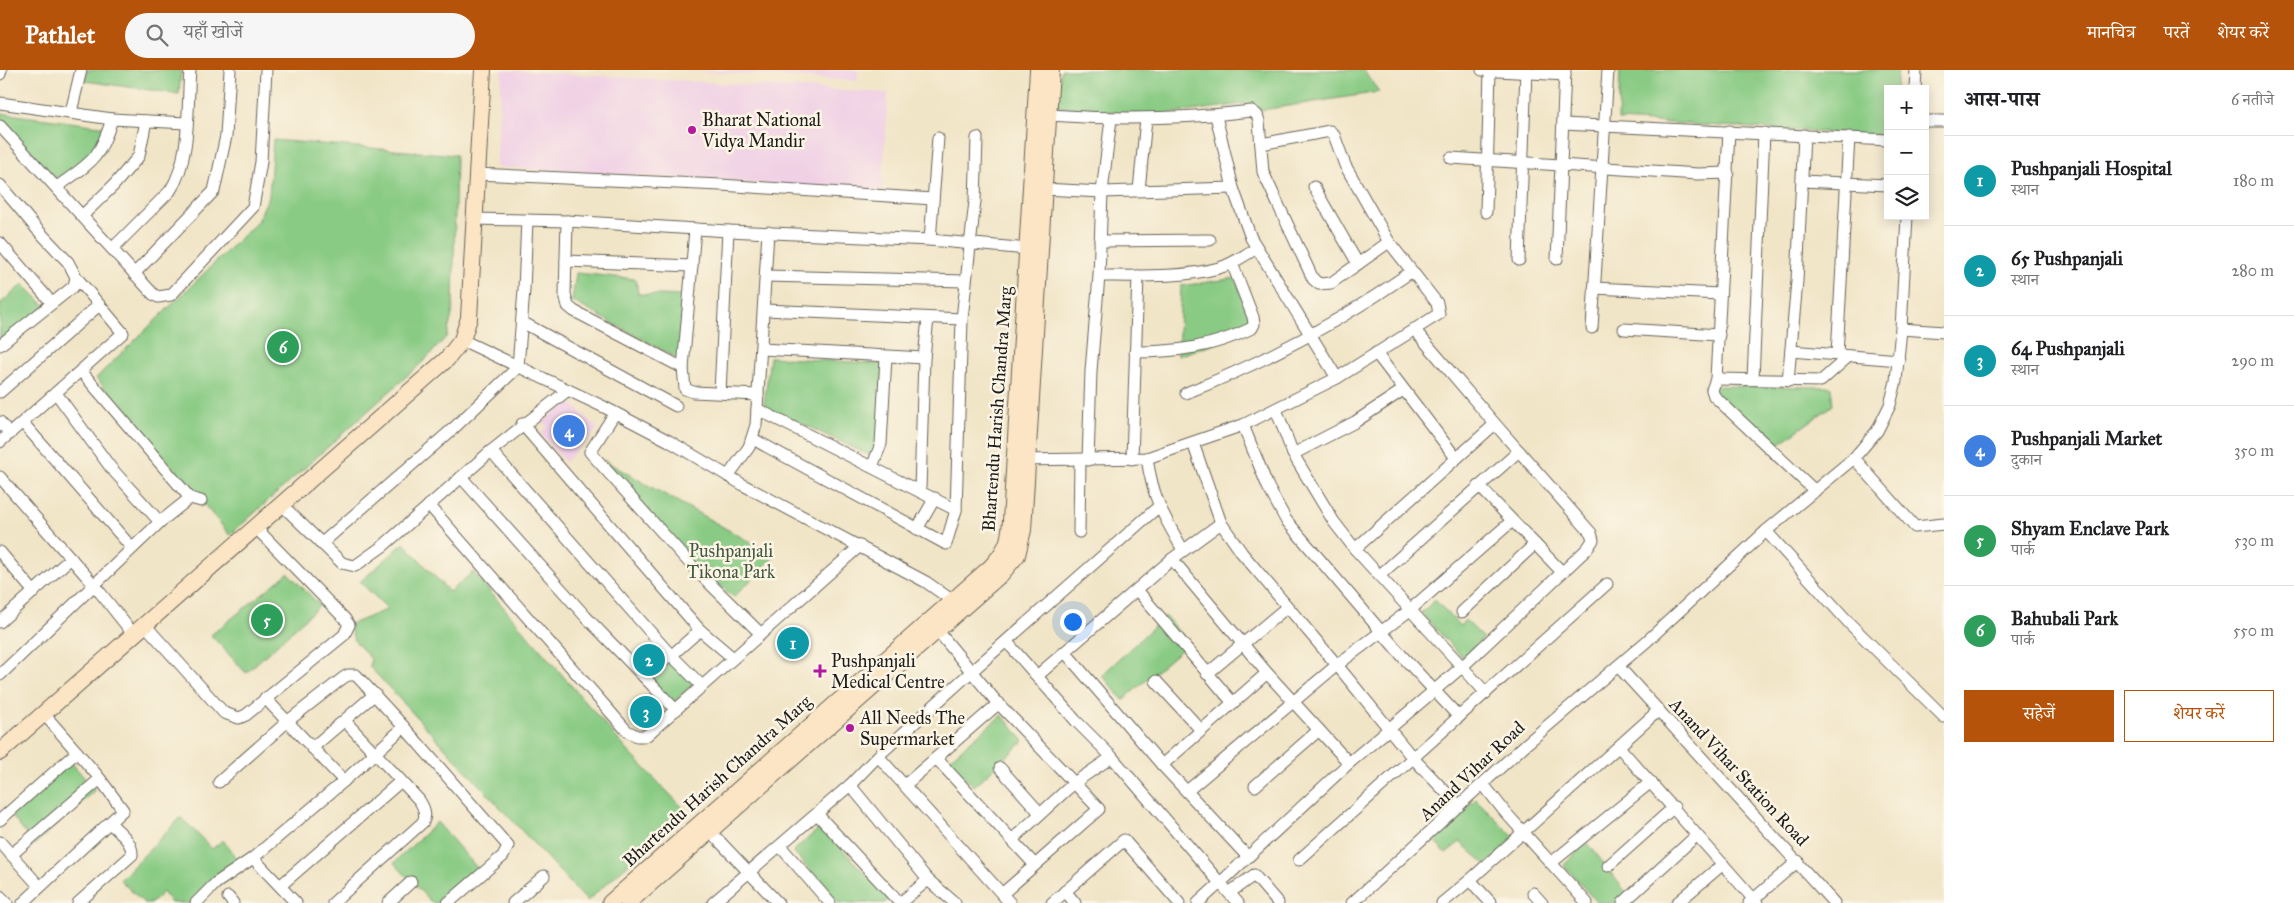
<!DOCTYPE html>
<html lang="hi">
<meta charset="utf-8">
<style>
body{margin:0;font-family:"IM FELL Great Primer","Noto Serif Devanagari",serif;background:#f6f6f6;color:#202124}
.controls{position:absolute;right:15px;top:15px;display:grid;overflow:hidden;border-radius:0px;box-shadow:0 2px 12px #0003}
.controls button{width:45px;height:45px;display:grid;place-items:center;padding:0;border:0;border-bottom:1px solid #e0e0e0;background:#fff;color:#202124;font:25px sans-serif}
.you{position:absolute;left:1072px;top:551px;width:18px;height:18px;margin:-12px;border:4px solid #fff;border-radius:50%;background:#1a73e8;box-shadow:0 0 0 8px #1a73e833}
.badge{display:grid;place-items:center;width:32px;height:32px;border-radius:50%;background:#b45309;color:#fff;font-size:16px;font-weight:700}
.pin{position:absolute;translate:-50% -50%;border:2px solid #fff;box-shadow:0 1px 5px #0006}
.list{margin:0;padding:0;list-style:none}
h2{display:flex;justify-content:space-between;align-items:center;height:65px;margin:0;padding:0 20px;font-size:21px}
h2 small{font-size:16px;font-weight:400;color:#757577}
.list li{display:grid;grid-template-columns:32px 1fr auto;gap:15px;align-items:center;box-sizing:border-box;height:90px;padding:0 20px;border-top:1px solid #e0e0e0}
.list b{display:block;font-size:19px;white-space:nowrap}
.list p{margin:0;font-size:16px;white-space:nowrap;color:#757577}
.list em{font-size:16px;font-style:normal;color:#757577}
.actions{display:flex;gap:10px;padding:15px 20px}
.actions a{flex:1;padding:11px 0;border:1px solid #b45309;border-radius:0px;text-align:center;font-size:18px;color:#b45309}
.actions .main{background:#b45309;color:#fff}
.icon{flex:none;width:28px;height:28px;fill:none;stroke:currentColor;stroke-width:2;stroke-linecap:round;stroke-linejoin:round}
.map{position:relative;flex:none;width:1944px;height:833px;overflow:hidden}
header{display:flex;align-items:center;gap:30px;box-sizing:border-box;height:70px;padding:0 25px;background:#b45309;color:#fff}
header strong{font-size:24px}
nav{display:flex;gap:28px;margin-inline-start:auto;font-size:18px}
.search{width:350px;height:45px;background:#f6f6f6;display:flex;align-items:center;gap:12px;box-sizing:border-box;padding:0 18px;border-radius:28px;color:#757577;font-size:19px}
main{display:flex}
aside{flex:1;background:#fff}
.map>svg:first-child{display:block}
.built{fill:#f0d0e5}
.green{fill:#89cb84;stroke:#527450}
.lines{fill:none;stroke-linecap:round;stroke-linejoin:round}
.street-casing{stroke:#676258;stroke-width:13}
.secondary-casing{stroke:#676258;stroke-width:18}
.street{stroke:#fff;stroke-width:11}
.secondary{stroke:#fce5c4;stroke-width:16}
.poi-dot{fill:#b5179e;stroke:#fcf5e5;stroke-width:2}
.labels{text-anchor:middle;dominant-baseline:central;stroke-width:5;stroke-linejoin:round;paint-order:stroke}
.poi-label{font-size:18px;fill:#1c1c1c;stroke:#fcf5e5;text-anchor:start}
.street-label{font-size:18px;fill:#1c1c1c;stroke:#fcf5e5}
.park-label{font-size:18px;fill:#425940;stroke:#fcf5e5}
</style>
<header>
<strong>Pathlet</strong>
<div class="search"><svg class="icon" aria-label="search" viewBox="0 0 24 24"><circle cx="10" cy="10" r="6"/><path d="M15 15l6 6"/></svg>यहाँ खोजें</div>
<nav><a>मानचित्र</a><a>परतें</a><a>शेयर करें</a></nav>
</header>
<main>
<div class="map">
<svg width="1944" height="833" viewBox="0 0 1944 833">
<rect width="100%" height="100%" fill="#fcf5e5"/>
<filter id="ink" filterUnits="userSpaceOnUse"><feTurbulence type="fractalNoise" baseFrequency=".02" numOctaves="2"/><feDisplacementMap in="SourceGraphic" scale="10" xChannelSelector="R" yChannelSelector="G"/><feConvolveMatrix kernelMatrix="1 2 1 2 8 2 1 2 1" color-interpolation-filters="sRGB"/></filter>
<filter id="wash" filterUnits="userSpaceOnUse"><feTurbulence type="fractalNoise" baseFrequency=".0096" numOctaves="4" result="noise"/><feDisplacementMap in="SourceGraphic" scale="20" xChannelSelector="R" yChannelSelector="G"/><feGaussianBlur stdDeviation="1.12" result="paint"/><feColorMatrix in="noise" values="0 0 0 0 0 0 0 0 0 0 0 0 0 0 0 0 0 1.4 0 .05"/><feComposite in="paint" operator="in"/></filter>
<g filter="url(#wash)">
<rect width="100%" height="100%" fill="#f1e5c7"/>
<g class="built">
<polygon points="502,0 888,23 882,121 496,97"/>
<polygon points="678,0 858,0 858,11"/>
<polygon points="570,332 598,359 565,392 540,363 547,357 543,351"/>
</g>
<g class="green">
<polygon points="87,0 181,0 179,24 85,11"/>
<polygon points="1061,0 1364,0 1379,22 1262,40 1251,33 1153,46 1057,37"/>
<polygon points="1620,0 1898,0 1896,19 1888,19 1888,66 1618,50"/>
<polygon points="0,43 108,57 105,80 62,117 0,47"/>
<polygon points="273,70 456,85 453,240 447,266 427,288 230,465 96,308 257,152 269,126"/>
<polygon points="576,203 636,209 638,224 683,226 682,291 572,231"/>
<polygon points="1235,208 1254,257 1219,272 1178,286 1181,216"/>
<polygon points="23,214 45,236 0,276 0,234"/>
<polygon points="770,287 884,294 879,369 873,387 764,336"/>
<polygon points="1703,316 1831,317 1833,335 1772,379"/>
<polygon points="603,390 775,486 734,527 691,492"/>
<polygon points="404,473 449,522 473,502 628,681 687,742 587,831 369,596 371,589 354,570 349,555 388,539 360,512"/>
<polygon points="288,503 320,535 246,603 211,565"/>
<polygon points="1435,530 1460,556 1465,550 1484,568 1462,587 1421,543"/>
<polygon points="1165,546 1189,573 1123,630 1102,605"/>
<polygon points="674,589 695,612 672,634 650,610"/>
<polygon points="1002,645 1024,671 974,716 947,691"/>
<polygon points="70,691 95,720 34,775 12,746"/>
<polygon points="1476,729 1516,769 1486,795 1460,772 1446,783 1434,771"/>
<polygon points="181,747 212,779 223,770 241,795 199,833 171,833 163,822 152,833 144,833 120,810"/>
<polygon points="437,752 479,800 437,833 432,833 394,793"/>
<polygon points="821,757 889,829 885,833 839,833 793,781"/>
<polygon points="1587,772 1628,825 1618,833 1597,833 1564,795"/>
</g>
</g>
<g filter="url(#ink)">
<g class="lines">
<g class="street-casing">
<g id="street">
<polyline points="1482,0 1565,5"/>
<polyline points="0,4 1,0"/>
<polyline points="1915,19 1916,0"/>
<polyline points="0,33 112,49 186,53"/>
<polyline points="71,42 81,0"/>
<path d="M 1048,45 C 1117,50 1183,49 1252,41 L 1257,45 L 1259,51 L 1263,102 L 1313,209 L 1319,214 L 1331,213 L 1389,172"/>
<polyline points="1216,46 1233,118 1251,168 1337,308"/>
<polyline points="1925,51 1944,51"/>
<polyline points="1563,54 1888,70"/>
<polyline points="0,56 153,224 158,227 171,225 253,137 261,92 266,0"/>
<polyline points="1729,61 1716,309 1712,320 1714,326 1815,421"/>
<polyline points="1451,88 1698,104 1728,103"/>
<polyline points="476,104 721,115 933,129"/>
<polyline points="1802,111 1888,115"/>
<polyline points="0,115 36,158 68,192 76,207 123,263 0,372"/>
<path d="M 57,117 C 91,92 99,91 112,49"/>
<polyline points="1314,117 1358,194"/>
<polyline points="1043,119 1102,122 1233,118"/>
<polyline points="1139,120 1146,49"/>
<polyline points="1486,142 1490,1"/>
<polyline points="83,145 114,115 139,86 146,51"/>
<polyline points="474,149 567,151 728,161 930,170 1028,179"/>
<polyline points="567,151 565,224 568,236 574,241 683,298"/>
<polyline points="695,159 683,298 685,319 693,322 758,325"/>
<polyline points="930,170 938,68"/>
<polyline points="1100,171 1210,170"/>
<polyline points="0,173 51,232"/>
<path d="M 113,178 L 170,121 C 191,90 187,37 190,0"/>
<polyline points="1557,189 1565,0"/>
<polyline points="1519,190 1526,0"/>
<polyline points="566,191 692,196"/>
<polyline points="134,204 214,121 226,66 230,0"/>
<polyline points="766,206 965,211"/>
<path d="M 1099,206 C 1138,206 1181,208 1219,198 C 1233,194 1245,185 1257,178"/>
<polyline points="1594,218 1720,224"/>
<polyline points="765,240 962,249"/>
<polyline points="522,252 676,336"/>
<polyline points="1592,258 1608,0"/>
<polyline points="1624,259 1719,265"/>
<polyline points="1901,259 1944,262"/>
<polyline points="462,270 604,337 669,371 745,416 926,512 953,531"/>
<polyline points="0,275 74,216 76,207"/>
<polyline points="762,279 924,288"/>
<polyline points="1791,281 1899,290"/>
<path d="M 1135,282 C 1176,282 1214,277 1252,258 L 1254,254 L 1253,247 L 1232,193"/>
<polyline points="1376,283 1456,388"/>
<polyline points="1837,285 1849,67"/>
<polyline points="81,301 190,428"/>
<polyline points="1716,309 1821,311 1849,286"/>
<polyline points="1753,309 1764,63"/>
<polyline points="1788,311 1797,211 1804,65"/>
<polyline points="0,322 99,235"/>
<polyline points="720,322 728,161"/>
<polyline points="56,323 111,398 160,452"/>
<path d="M 1186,323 C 1265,292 1341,251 1411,202"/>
<polyline points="757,339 956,440"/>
<polyline points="1276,339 1293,384 1334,452 1355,479 1486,623"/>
<polyline points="615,343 590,382 694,498 761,564"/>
<polyline points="0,352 10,364"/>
<polyline points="23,353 132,478"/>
<polyline points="522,354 700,560 733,588"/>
<polyline points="1243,355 1268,417 1286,450 1403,587 1459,647"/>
<polyline points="753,369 946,474 956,440 962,249 975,131 977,68"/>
<polyline points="1193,373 1221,453 1242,483 1337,595 1412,687 1459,736"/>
<polyline points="491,381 667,581 702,616"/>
<polyline points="1293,384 1355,352 1403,320"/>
<path d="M 1147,388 C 1153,429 1163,445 1183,480"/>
<polyline points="1854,388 1915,457 1944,454"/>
<polyline points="1132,389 1138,206"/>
<polyline points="1022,390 1147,388 1243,355 1337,308 1439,244 1437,233 1389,172 1345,95 1334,65 1330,61 1261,74"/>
<polyline points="1088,390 1091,301 1099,206 1102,122 1111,49"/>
<polyline points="872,397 881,374 886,287"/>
<polyline points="728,406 749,377 756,355 768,162"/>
<polyline points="0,407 95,516 134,565"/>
<polyline points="461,407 586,547 676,640"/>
<polyline points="1479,416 1562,502"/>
<polyline points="920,421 924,288 928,248"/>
<polyline points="282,435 342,493 355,496 383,476 491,381 568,320"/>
<polyline points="429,435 627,661 637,666 646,666 860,476"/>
<polyline points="917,459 935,428"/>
<polyline points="1766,461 1850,554 1944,647"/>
<polyline points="1079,462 1080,390"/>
<polyline points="321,474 455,357 518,297 524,220 527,150"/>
<polyline points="1355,479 1495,354"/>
<polyline points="0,482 34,522"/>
<polyline points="1172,489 1267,603 1349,693"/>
<polyline points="1380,505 1519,381"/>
<polyline points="1137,520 1233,633"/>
<polyline points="1462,542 1535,474"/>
<polyline points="0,552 71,488"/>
<polyline points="145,555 224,643 239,648 246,645 344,565 349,555 345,549 256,458"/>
<polyline points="937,560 995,630 1099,739 1002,824"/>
<polyline points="1007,572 1076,651 1112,687 1220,813 1198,833"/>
<polyline points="1065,582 1162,695 1248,787"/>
<polyline points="672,585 700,560"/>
<polyline points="1618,596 1834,833"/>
<polyline points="1207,604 1287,537"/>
<polyline points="0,605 160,452 190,428 201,431"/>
<polyline points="1037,606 1172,489 1221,453"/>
<polyline points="644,607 671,584"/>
<polyline points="1156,611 1201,660"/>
<polyline points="265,628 344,711"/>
<polyline points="1619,677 1757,833"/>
<polyline points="312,678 375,624"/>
<polyline points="878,686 1010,833"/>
<polyline points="936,688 1035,795"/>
<polyline points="1162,695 1267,603"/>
<polyline points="1000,698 1040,743"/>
<polyline points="219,712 288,651 343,608 348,605 356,605 404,657 508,776 503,786 448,833"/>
<polyline points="1483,714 1505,742 1587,833"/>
<polyline points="850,715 928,810 955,833"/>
<polyline points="905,715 999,633"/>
<polyline points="1255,716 1319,660"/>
<polyline points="1187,721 1337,595 1410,540 1512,451"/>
<polyline points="817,744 900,833"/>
<polyline points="0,750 77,682"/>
<polyline points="705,756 778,833"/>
<polyline points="1013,769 1074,713 1112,687"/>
<polyline points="0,772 40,817"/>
<polyline points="780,776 830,833"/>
<polyline points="11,785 100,709"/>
<polyline points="253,788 296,833"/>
<polyline points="1299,790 1607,514"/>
<polyline points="1551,793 1651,712"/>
<polyline points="1608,796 1674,737"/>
<polyline points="1470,810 1659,640"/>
<polyline points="280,816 401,711"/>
<polyline points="1065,821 1075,833"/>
<polyline points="1229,823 1254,805 1278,833"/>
<polyline points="1533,823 1542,833"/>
<polyline points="0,826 7,833"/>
<polyline points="228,827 233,833"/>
<polyline points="23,833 123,740 97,705 44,644"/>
<path d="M 78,833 L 132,785 C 133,772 119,762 110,753"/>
<polyline points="196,833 216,813 253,788 344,711 404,657"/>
<path d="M 333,833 L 423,752 C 427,744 424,737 419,730 L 345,651"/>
<polyline points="388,833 411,812"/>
<polyline points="513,833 544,806"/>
<polyline points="713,833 850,715 878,686 971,602 1158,437"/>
<polyline points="900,833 928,810"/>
<polyline points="1052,833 1124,770 1179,833"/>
<polyline points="1238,833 1220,813 1349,693 1463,596 1587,479 1593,470 1591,463 1495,354 1414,259"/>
<polyline points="1352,833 1525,675 1647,571 1766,461 1854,388 1877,361 1890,335 1896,311 1901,259 1907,146"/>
<polyline points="1442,833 1470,810 1491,833"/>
<polyline points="1623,833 1697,765"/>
<polyline points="1677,833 1723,794"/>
<polyline points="1749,833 1798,791"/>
</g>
</g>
<g class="secondary-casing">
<g id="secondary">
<polyline points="0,682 447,289 462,270 469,248 483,0"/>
<path d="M 610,833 L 991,497 C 1012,475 1010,464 1012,435 L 1038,0"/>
<polyline points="628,833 1001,504 1017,485 1023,460 1051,0"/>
</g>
</g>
<use href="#street" class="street"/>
<use href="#secondary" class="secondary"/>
</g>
</g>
<g class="poi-dot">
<circle cx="692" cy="60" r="5"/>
<path d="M817.5 593.5h5v5h5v5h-5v5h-5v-5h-5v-5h5z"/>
<circle cx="850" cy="658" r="5"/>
</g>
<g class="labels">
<g class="poi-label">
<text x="702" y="50">Bharat National<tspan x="702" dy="21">Vidya Mandir</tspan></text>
<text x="831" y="591">Pushpanjali<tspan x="831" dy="21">Medical Centre</tspan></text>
<text x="860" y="648">All Needs The<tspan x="860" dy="21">Supermarket</tspan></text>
</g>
<g class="street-label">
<text transform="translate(997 339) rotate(-86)">Bhartendu Harish Chandra Marg</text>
<text transform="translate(1472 701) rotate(-43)">Anand Vihar Road</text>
<text transform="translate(1739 702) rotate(47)">Anand Vihar Station Road</text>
<text transform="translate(717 711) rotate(-42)">Bhartendu Harish Chandra Marg</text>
</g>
<g class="park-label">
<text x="731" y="481">Pushpanjali<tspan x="731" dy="21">Tikona Park</tspan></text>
</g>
</g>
</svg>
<div class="controls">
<button>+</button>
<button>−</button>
<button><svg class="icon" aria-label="layers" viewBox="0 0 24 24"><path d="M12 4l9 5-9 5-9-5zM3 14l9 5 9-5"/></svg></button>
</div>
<div class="you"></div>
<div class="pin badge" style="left:793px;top:573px;background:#0f9aa8">1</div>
<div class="pin badge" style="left:649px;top:590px;background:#0f9aa8">2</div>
<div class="pin badge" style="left:646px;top:642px;background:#0f9aa8">3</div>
<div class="pin badge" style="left:569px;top:361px;background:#3f7fe0">4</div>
<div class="pin badge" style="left:267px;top:550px;background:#2e9e5b">5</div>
<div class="pin badge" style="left:283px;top:277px;background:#2e9e5b">6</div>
</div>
<aside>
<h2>आस-पास<small>6 नतीजे</small></h2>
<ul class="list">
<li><span class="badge" style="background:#0f9aa8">1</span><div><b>Pushpanjali Hospital</b><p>स्थान</p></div><em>180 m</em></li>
<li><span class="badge" style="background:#0f9aa8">2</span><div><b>65 Pushpanjali</b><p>स्थान</p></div><em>280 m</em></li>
<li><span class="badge" style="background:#0f9aa8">3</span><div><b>64 Pushpanjali</b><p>स्थान</p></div><em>290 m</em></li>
<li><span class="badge" style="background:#3f7fe0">4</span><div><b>Pushpanjali Market</b><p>दुकान</p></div><em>350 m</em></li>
<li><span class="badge" style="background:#2e9e5b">5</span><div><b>Shyam Enclave Park</b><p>पार्क</p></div><em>530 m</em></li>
<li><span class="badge" style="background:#2e9e5b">6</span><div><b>Bahubali Park</b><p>पार्क</p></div><em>550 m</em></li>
</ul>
<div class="actions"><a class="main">सहेजें</a><a>शेयर करें</a></div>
</aside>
</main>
